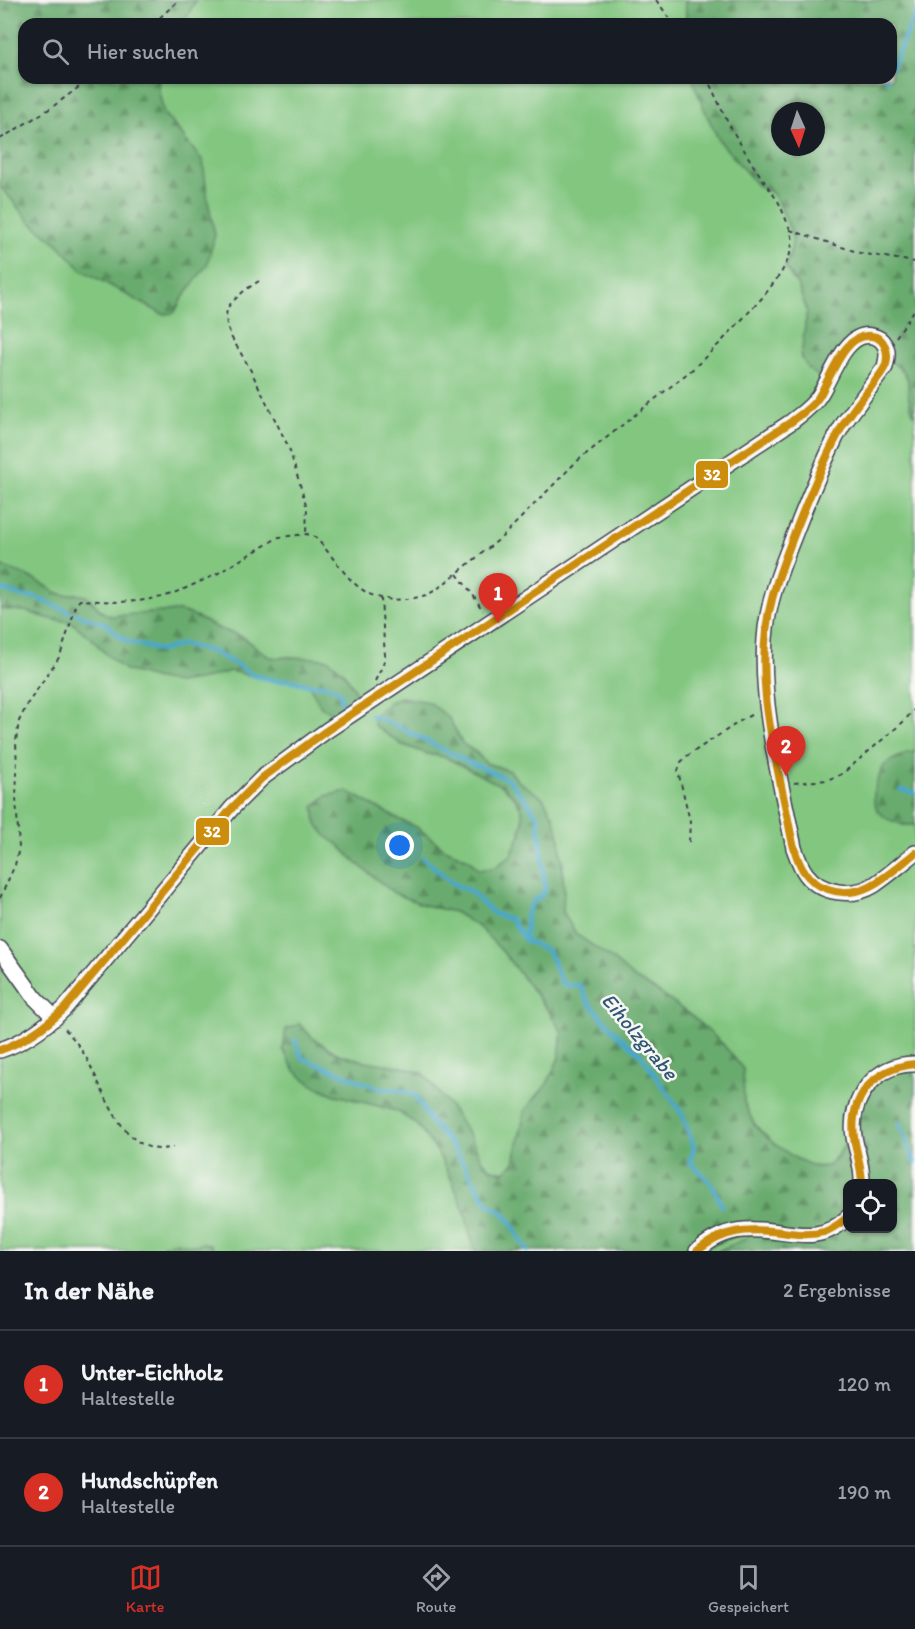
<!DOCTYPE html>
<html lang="de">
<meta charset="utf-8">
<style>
body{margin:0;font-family:Itim,sans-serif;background:#20242c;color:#f1f3f6}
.controls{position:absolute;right:18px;bottom:18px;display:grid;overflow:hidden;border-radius:12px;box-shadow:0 2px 4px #0004}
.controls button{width:54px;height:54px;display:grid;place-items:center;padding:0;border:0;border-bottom:2px solid #363941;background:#171b24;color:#f1f3f6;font:30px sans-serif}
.compass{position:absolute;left:771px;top:102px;width:54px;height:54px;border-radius:50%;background:#171b24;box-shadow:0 2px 4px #0004;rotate:177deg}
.you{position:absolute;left:400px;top:846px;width:21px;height:21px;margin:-15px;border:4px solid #fff;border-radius:50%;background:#1a73e8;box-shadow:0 0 0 9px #1a73e833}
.badge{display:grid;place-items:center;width:39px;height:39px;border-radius:50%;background:#d93025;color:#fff;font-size:20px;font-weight:700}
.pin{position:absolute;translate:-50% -50px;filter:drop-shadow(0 2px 3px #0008)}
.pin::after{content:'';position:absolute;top:32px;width:21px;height:18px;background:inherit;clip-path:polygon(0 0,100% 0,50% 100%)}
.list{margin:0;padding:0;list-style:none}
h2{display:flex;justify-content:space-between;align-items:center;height:78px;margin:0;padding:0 24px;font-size:26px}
h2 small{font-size:20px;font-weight:400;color:#9ea1a6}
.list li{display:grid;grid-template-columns:39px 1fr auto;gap:18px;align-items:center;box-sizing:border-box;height:108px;padding:0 24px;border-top:2px solid #363941}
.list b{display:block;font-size:22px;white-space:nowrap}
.list p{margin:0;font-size:20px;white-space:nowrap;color:#9ea1a6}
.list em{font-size:20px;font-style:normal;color:#9ea1a6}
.icon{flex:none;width:33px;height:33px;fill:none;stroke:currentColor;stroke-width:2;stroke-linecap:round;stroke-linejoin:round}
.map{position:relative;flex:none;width:915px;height:1251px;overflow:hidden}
.search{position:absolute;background:#171b24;box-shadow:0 2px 4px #0004;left:18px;right:18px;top:18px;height:66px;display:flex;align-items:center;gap:15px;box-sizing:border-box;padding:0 21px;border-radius:18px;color:#9ea1a6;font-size:22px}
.sheet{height:294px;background:#171b24}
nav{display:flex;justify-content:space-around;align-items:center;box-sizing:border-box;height:84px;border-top:2px solid #363941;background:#171b24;font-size:16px;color:#9ea1a6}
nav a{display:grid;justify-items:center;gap:3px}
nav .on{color:#d93025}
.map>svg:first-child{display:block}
.green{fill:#82c680;stroke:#52745e;stroke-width:1.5}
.forest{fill:url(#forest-firs);stroke:#466654;stroke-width:1.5;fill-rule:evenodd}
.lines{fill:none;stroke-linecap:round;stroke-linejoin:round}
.stream{stroke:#4aa7c9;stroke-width:4.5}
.minor-casing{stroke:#403f50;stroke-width:18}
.path{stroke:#403f50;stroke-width:2;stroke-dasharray:4.5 4.5;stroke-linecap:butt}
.minor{stroke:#fff;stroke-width:15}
.bus-1-casing{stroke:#f6f6f2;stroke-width:12}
.bus-1{stroke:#cc8c0c;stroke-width:8}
.labels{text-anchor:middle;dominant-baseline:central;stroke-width:5;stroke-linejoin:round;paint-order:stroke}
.water-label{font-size:21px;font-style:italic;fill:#325774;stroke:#f6f6f2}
.line-badge{stroke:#f6f6f2;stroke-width:2}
.badge-label{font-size:16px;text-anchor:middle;font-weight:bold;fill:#fff}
</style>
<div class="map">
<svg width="915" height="1251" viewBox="0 0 915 1251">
<defs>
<pattern id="forest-firs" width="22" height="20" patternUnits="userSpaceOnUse" patternTransform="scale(1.5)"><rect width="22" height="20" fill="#69ab6e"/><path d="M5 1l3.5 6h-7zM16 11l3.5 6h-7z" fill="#568b5c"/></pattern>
</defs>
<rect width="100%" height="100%" fill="#f6f6f2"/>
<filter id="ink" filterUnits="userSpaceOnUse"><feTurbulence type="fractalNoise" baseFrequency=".0167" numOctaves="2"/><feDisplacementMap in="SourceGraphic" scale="12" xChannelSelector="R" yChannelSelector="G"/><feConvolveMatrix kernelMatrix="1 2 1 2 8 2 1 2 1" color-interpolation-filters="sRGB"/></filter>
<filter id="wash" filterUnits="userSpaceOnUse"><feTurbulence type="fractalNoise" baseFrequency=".008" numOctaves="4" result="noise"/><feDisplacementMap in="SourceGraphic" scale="24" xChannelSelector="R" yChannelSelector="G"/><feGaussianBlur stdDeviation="1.35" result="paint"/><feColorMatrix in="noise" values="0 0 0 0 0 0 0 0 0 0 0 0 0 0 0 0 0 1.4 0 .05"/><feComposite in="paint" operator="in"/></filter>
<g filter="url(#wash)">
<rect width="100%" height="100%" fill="#ede3c5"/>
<g class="green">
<polygon points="196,0 685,0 687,24 183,24"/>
<path d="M 159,78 L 692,78 L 705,111 L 719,140 L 757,185 L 773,193 L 779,203 L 790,229 L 793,240 L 789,258 L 785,267 L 798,286 L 807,311 L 801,356 L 840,357 L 872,336 L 887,358 L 903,371 L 908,379 L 909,398 L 913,413 L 915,414 L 915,752 L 907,753 L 902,825 L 915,825 L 915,1064 L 828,1166 C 824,1166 818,1167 814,1166 C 788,1159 751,1130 744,1102 C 742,1092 743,1080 743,1069 L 694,1018 L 658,992 L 634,978 L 612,959 L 576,934 L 563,912 L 563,863 L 543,798 L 518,781 L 510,771 L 486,763 L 477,753 L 462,743 L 449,718 L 374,725 L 401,744 L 428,754 L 445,757 L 504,787 L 514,797 L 522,809 L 523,821 L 519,837 L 511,855 L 494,868 L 479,870 L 468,859 L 445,849 L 418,828 L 396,818 L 347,791 L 327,837 L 340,845 L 355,862 L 368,871 L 424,905 L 455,912 L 479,927 L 503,952 L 550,1013 L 562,1032 L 559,1058 L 547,1084 L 525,1110 L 514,1163 L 504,1172 L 491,1169 L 481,1159 L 470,1136 L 449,1105 L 364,1061 L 338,1054 L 314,1039 L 299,1024 L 313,1085 L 333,1094 L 397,1111 L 416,1124 L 437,1151 L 453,1183 L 466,1215 L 472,1245 L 476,1251 L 213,1251 L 211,1245 L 203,1243 L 196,1246 L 164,1245 L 161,1251 L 0,1251 L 0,609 L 25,611 L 51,619 L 71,622 L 93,640 L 106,654 L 203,679 L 230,671 L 277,681 L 289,680 L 309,685 L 321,707 L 345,719 L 358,698 L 352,685 L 343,672 L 301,658 L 290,657 L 279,658 L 269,657 L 243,637 L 220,629 L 190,614 L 179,611 L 110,616 L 102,612 L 91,600 L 75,594 L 65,595 L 57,593 L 43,584 L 23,574 L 0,566 L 0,187 L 3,189 L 29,221 L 58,244 L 82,270 L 162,314 L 174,313 L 215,235 L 208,202 L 182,134 L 164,114 L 158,87 Z"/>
<polygon points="753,1230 745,1239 718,1251 697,1251"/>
</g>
<g class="forest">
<polygon points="0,0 196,0 183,24 24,24 24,78 159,78 158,87 164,114 203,161 208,202 215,235 207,265 182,299 174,313 162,314 82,270 58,244 29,221 3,189 0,187"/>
<path d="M 685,0 L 915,0 L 915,414 L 913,413 L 909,398 L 908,379 L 903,371 L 887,358 L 887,350 L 864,336 L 827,382 L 808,369 L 801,356 L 807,311 L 798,286 L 785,267 L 789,258 L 793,240 L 790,229 L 779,203 L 773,193 L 757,185 L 719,140 L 705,111 L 692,78 L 891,78 L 891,24 L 687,24 ZM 780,111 L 816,111 L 816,147 L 780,147 Z"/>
<polygon points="0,566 23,574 43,584 57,593 65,595 75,594 86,596 102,612 110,616 179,611 190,614 220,629 243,637 269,657 278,658 289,657 328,659 343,672 352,685 358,698 361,708 345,719 321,707 309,685 289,680 277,681 230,671 203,679 178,683 154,678 125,670 106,654 93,640 71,622 51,619 25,611 0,609"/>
<path d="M 401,697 L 429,702 L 449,718 L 462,743 L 477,754 L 486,763 L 510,771 L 518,781 L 543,798 L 554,817 L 560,840 L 564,890 L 563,912 L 576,934 L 612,959 L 634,978 L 658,992 L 694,1018 L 723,1044 L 743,1069 L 744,1102 L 755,1126 L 773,1143 L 797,1159 L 816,1167 L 828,1166 L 835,1160 L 844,1146 L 854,1137 L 869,1083 L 915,1064 L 915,1251 L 718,1251 L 745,1239 L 753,1230 L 697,1251 L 476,1251 L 472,1245 L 466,1215 L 453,1183 L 437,1151 L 416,1124 L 397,1111 L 333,1094 L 313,1085 L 295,1071 L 283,1050 L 286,1029 L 299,1024 L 314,1039 L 338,1054 L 364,1061 L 399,1066 L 423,1073 L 449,1105 L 470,1136 L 481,1159 L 491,1169 L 504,1172 L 514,1163 L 525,1110 L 547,1084 L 559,1058 L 562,1032 L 550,1013 L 503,952 L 479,927 L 455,912 L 424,905 L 394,893 L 355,862 L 339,845 L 327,837 L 316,823 L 314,806 L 326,796 L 347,791 L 396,818 L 418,828 L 445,849 L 468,859 L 479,870 L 494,868 L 511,856 L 519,837 L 523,821 L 522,809 L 514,797 L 504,787 L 445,757 L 428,754 L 401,744 L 374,725 L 373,716 L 390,702 ZM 848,1184 L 892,1184 L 892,1228 L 848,1228 Z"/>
<path d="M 915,752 L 915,825 C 889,825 865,812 877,782 C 879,777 881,769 885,765 C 892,759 906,753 915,752 Z"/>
<path d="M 172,1242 C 185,1242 190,1248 203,1243 L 211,1245 L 213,1251 L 161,1251 L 164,1245 Z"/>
</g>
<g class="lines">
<g class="stream">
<polyline points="891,69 915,14"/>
<polyline points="886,80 887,78"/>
<polyline points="0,589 24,597 34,597 70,612"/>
<polyline points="77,614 108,625 119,636 129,642 161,651 182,644 213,652 241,667 252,675 277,681 289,680 309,685 324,685 335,688 340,693 342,701 347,708"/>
<path d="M 371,715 L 401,728 L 476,766 L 479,766 L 511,781 C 515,791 520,792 526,800 C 531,806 533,811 538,816 L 545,888 L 541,897 L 535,899 L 527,912 L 525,940 L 548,951 L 563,985 L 580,985 L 588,1002 L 616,1033 L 641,1055 L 682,1114 L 694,1147 L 690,1162 L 711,1183 L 722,1206"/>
<polyline points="901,790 915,793"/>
<polyline points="423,858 454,884 470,891 494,914 511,919 525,940"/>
<polyline points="295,1040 302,1058 378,1088 391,1089 414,1094 431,1122 453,1147 488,1204 502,1212 510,1221 528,1251"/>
<polyline points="899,1123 915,1163"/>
</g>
</g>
</g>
<g filter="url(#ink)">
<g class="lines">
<g class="minor-casing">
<g id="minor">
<polyline points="0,949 35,998 55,1018"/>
<path d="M 0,1050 C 25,1042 45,1027 64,1009 L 232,808 L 262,778 L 326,731 L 791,422 C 801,414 812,407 819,396 C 831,379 845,330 872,336 C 877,337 882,340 884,344 C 889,350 887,359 885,367 L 844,423 L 836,437 C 820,470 806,504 793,538 C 780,570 767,605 765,639 C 760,706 781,782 794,848 C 797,856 800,866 806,874 C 821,894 853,898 874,885 C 888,876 901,864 915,853"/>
<path d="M 862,1184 C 863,1167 857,1153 854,1137 C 848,1099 876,1063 915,1064"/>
<path d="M 697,1251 C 711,1239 725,1231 744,1230 C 782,1226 815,1250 848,1217"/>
</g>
</g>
<g class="path">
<polyline points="656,0 674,24"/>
<polyline points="153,24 179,0"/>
<polyline points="0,139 51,108 91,78"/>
<polyline points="790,230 860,253 915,262"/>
<polyline points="259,281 245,290 231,303 227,309 226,316 227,326 230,335 249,367 289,448 307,508 306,533"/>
<polyline points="896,337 915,309"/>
<polyline points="457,574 473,595 483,611"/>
<polyline points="375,681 383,665 385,656 381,599"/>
<polyline points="794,783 827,780 842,774 902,723 915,709"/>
<polyline points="689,842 690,821 678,771 681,762 687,756 745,718 755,713"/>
<path d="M 0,898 L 15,865 L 19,848 L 16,797 L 17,773 L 16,741 L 19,721 L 28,703 L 60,656 L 77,603 L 80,600 L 119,602 L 138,601 L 163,597 L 184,589 L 215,575 L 279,537 L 307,534 L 315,537 C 344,567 356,605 405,599 C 417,598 426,596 436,590 L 501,538 L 576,462 L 694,368 L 719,344 L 763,297 L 781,273 L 789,258 L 793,240 L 790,229 L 779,203 L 753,165 L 728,123 L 707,78"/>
<path d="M 65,1029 C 74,1039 83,1051 89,1063 C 104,1091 121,1147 159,1149 C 164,1149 169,1148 173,1147"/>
</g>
<use href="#minor" class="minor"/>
<g class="bus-1-casing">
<g id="bus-1">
<path d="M 0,1050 C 25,1041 45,1027 64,1009 L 232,808 L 262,778 L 326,731 L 791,422 C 800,415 811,408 818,398 C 831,379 843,333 871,336 C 885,337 889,352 886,364 C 884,371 878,377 874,383 C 863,397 851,411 842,427 C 825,457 812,490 799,522 C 789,547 779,572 772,599 C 754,666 771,738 785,805 C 790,827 792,851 803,870 C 809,879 818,886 828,889 C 863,902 890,873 915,853"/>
<path d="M 862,1184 C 862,1167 856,1153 854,1137 C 849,1096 875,1068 915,1064"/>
<path d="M 697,1251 C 724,1229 747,1228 781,1232 C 795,1234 810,1236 824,1232 C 833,1229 840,1223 848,1217"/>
</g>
</g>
<use href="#bus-1" class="bus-1"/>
</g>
</g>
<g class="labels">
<g class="water-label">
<text transform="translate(640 1036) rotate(50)">Eiholzgrabe</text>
</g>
</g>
<g class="line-badge">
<rect x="695" y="460" width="34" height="29" rx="6" fill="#cc8c0c"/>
<rect x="195" y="817" width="35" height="29" rx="6" fill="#cc8c0c"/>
</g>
<g class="badge-label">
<text x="712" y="480">32</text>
<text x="212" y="837">32</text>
</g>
</svg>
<div class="controls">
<button><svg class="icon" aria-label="locate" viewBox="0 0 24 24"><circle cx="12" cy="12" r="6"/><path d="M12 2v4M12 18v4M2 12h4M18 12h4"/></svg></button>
</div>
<svg class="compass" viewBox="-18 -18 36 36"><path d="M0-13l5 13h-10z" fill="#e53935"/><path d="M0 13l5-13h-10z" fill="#9ea1a6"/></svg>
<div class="you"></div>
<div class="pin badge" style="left:498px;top:623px">1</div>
<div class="pin badge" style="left:786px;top:776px">2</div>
<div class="search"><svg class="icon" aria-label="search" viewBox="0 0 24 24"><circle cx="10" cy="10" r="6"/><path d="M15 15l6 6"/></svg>Hier suchen</div>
</div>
<section class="sheet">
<h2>In der Nähe<small>2 Ergebnisse</small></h2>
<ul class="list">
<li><span class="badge">1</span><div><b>Unter-Eichholz</b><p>Haltestelle</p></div><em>120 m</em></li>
<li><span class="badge">2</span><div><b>Hundschüpfen</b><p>Haltestelle</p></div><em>190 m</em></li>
</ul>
</section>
<nav>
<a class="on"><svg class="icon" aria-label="map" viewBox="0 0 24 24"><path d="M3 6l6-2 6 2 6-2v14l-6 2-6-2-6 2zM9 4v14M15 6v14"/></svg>Karte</a>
<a><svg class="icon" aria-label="directions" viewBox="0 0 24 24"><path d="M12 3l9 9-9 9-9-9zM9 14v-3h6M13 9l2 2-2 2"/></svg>Route</a>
<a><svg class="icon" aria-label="saved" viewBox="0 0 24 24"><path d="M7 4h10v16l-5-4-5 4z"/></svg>Gespeichert</a>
</nav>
